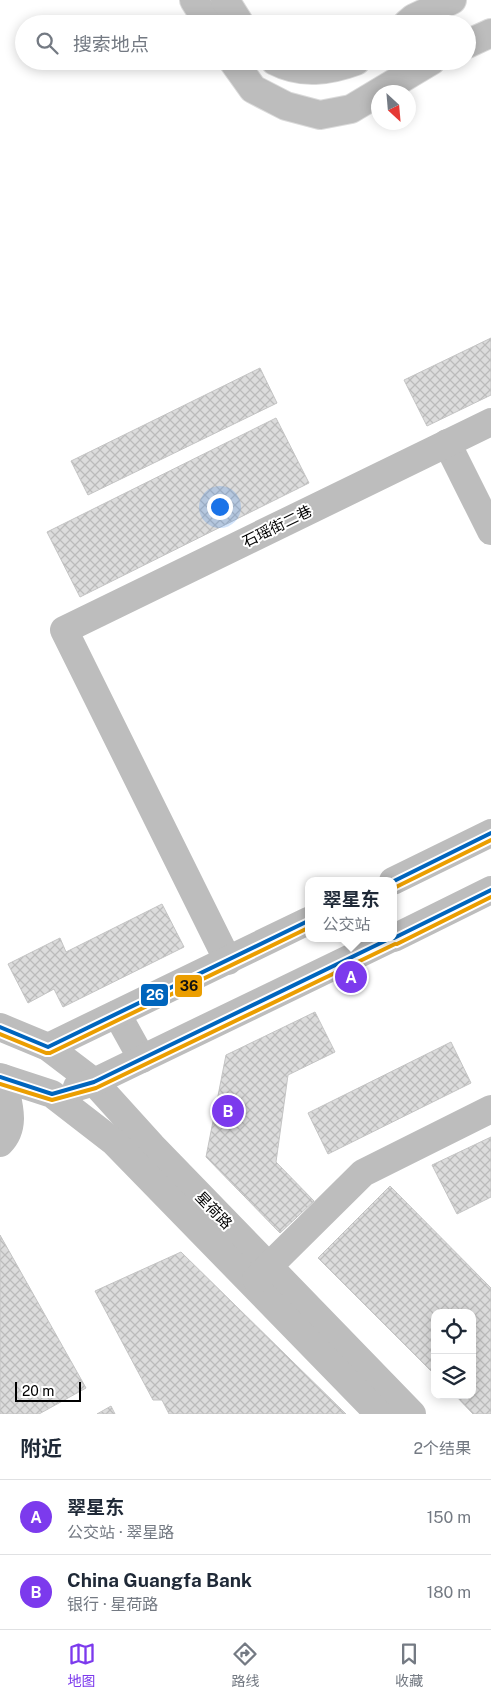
<!DOCTYPE html>
<html lang="zh">
<meta charset="utf-8">
<style>
body{margin:0;font-family:"Public Sans","Noto Sans SC",sans-serif;background:#f2f2f3;color:#1f2937}
.controls{position:absolute;right:15px;bottom:15px;display:grid;overflow:hidden;border-radius:10px;box-shadow:0 2px 12px #0003}
.controls button{width:45px;height:45px;display:grid;place-items:center;padding:0;border:0;border-bottom:1px solid #e0e1e3;background:#fff;color:#1f2937;font:25px sans-serif}
.compass{position:absolute;left:371px;top:85px;width:45px;height:45px;border-radius:50%;background:#fff;box-shadow:0 2px 12px #0003;rotate:154deg}
.scale{position:absolute;left:15px;bottom:12px;width:66px;box-sizing:border-box;padding-left:5px;border:2px solid #000;border-top:0;font-size:14px;line-height:18px;white-space:nowrap;color:#000;-webkit-text-stroke:4px #fff;paint-order:stroke}
.you{position:absolute;left:219px;top:506px;width:18px;height:18px;margin:-12px;border:4px solid #fff;border-radius:50%;background:#1a73e8;box-shadow:0 0 0 8px #1a73e833}
.badge{display:grid;place-items:center;width:32px;height:32px;border-radius:50%;background:#7c3aed;color:#fff;font-size:16px;font-weight:700}
.pin{position:absolute;translate:-50% -50%;border:2px solid #fff;box-shadow:0 1px 5px #0006}
.popup{position:absolute;left:305px;top:877px;width:92px;height:65px;box-sizing:border-box;display:grid;place-content:center;border-radius:10px;background:#fff;filter:drop-shadow(0 1px 4px #0005);font-size:16px;white-space:nowrap;color:#747a83}
.popup b{font-size:19px;color:#1f2937}
.popup::after{content:'';position:absolute;left:50%;top:100%;margin-left:-10px;border:10px solid transparent;border-top-color:#fff}
.list{margin:0;padding:0;list-style:none}
h2{display:flex;justify-content:space-between;align-items:center;height:65px;margin:0;padding:0 20px;font-size:21px}
h2 small{font-size:16px;font-weight:400;color:#747a83}
.list li{display:grid;grid-template-columns:32px 1fr auto;gap:15px;align-items:center;box-sizing:border-box;height:75px;padding:0 20px;border-top:1px solid #e0e1e3}
.list b{display:block;font-size:19px;white-space:nowrap}
.list p{margin:0;font-size:16px;white-space:nowrap;color:#747a83}
.list em{font-size:16px;font-style:normal;color:#747a83}
.icon{flex:none;width:28px;height:28px;fill:none;stroke:currentColor;stroke-width:2;stroke-linecap:round;stroke-linejoin:round}
.map{position:relative;flex:none;width:491px;height:1414px;overflow:hidden}
.search{position:absolute;background:#fff;box-shadow:0 2px 12px #0003;left:15px;right:15px;top:15px;height:55px;display:flex;align-items:center;gap:12px;box-sizing:border-box;padding:0 18px;border-radius:28px;color:#747a83;font-size:19px}
.sheet{height:215px;background:#fff}
nav{display:flex;justify-content:space-around;align-items:center;box-sizing:border-box;height:70px;border-top:1px solid #e0e1e3;background:#fff;font-size:14px;color:#747a83}
nav a{display:grid;justify-items:center;gap:2px}
nav .on{color:#7c3aed}
.map>svg:first-child{display:block}
.building{fill:url(#building-cross-hatch);stroke:#c4c4c4}
.lines{fill:none;stroke-linecap:round;stroke-linejoin:round}
.major-casing{stroke:#dbdbdb;stroke-width:30}
.minor{stroke:#bdbdbd;stroke-width:28}
.major{stroke:#bdbdbd;stroke-width:28}
.bus-1-casing{stroke:#fff;stroke-width:8}
.bus-2-casing{stroke:#fff;stroke-width:8}
.bus-1{stroke:#0065bd;stroke-width:4}
.bus-2{stroke:#eb9e00;stroke-width:4}
.labels{text-anchor:middle;dominant-baseline:central;stroke-width:4;stroke-linejoin:round;paint-order:stroke}
.street-label{font-size:15px;fill:#000;stroke:#fff}
.line-badge{stroke:#fff;stroke-width:2}
.badge-label{font-size:14px;text-anchor:middle;font-weight:bold;fill:#fff}
.pale-badge-label{font-size:14px;text-anchor:middle;font-weight:bold;fill:#111}
</style>
<div class="map">
<svg width="491" height="1414" viewBox="0 0 491 1414">
<defs>
<pattern id="building-cross-hatch" width="8" height="8" patternUnits="userSpaceOnUse" patternTransform="scale(1.25)"><rect width="8" height="8" fill="#dcdcdc"/><path d="M0 0l8 8M0 8l8-8" fill="none" stroke="#bbb"/></pattern>
</defs>
<rect width="100%" height="100%" fill="#fff"/>
<g class="building">
<polygon points="491,338 491,395 427,426 404,380"/>
<polygon points="260,368 277,403 88,495 71,461"/>
<polygon points="276,418 309,483 80,597 47,532"/>
<polygon points="162,904 184,947 63,1007 54,989 28,1003 8,964 60,938 66,952"/>
<polygon points="315,1012 335,1052 288,1075 276,1162 314,1201 280,1233 206,1157 226,1055"/>
<polygon points="451,1042 471,1083 328,1154 308,1113"/>
<polygon points="491,1137 491,1197 457,1214 432,1165"/>
<polygon points="390,1186 491,1288 491,1414 473,1414 455,1395 472,1395 472,1313 435,1313 435,1375 318,1258"/>
<polygon points="0,1235 86,1388 39,1414 0,1414"/>
<polygon points="181,1252 346,1414 169,1414 162,1400 153,1400 95,1291"/>
<polygon points="111,1406 115,1414 97,1414"/>
</g>
<g class="lines">
<g class="major-casing">
<g id="major">
<polyline points="194,0 209,24"/>
<polyline points="225,0 240,24"/>
<polyline points="407,24 414,18 452,0"/>
<polyline points="467,44 491,33"/>
<polyline points="233,61 253,89 286,106 320,115 351,109 431,61"/>
<path d="M 275,61 C 302,75 329,71 356,61"/>
</g>
</g>
<g class="minor">
<polyline points="447,443 491,531"/>
<polyline points="393,881 491,833"/>
<polyline points="394,938 491,890"/>
<polyline points="228,961 64,630 491,422"/>
<polyline points="117,1014 142,1059"/>
<polyline points="0,1027 48,1047 94,1082 152,1146 412,1414"/>
<polyline points="48,1047 308,921"/>
<polyline points="0,1077 52,1094 114,1142 379,1414"/>
<polyline points="77,1087 94,1082 392,938"/>
<path d="M 0,1143 C 18,1125 7,1101 3,1078"/>
<polyline points="256,1279 363,1173 491,1109"/>
</g>
<use href="#major" class="major"/>
<g class="bus-1-casing">
<g id="bus-1">
<polyline points="394,881 491,833"/>
<polyline points="394,938 491,890"/>
<polyline points="0,1027 48,1047 308,921"/>
<polyline points="0,1077 52,1094 94,1082 391,938"/>
</g>
</g>
<g class="bus-2-casing">
<g id="bus-2">
<polyline points="396,887 491,840"/>
<polyline points="397,944 491,897"/>
<polyline points="0,1034 46,1053 50,1053 308,928"/>
<polyline points="0,1084 52,1100 96,1088 395,944"/>
</g>
</g>
<use href="#bus-1" class="bus-1"/>
<use href="#bus-2" class="bus-2"/>
</g>
<g class="labels">
<g class="street-label">
<text transform="translate(277 526) rotate(-26)">石瑶街二巷</text>
<text transform="translate(214 1210) rotate(46)">星荷路</text>
</g>
</g>
<g class="line-badge">
<rect x="174" y="974" width="29" height="24" rx="5" fill="#eb9e00"/>
<rect x="140" y="983" width="29" height="24" rx="5" fill="#0065bd"/>
</g>
<g class="badge-label">
<text x="155" y="1000">26</text>
</g>
<g class="pale-badge-label">
<text x="189" y="991">36</text>
</g>
</svg>
<div class="controls">
<button><svg class="icon" aria-label="locate" viewBox="0 0 24 24"><circle cx="12" cy="12" r="6"/><path d="M12 2v4M12 18v4M2 12h4M18 12h4"/></svg></button>
<button><svg class="icon" aria-label="layers" viewBox="0 0 24 24"><path d="M12 4l9 5-9 5-9-5zM3 14l9 5 9-5"/></svg></button>
</div>
<svg class="compass" viewBox="-18 -18 36 36"><path d="M0-13l5 13h-10z" fill="#e53935"/><path d="M0 13l5-13h-10z" fill="#747a83"/></svg>
<div class="scale">20 m</div>
<div class="you"></div>
<div class="pin badge" style="left:351px;top:977px">A</div>
<div class="popup"><b>翠星东</b>公交站</div>
<div class="pin badge" style="left:228px;top:1111px">B</div>
<div class="search"><svg class="icon" aria-label="search" viewBox="0 0 24 24"><circle cx="10" cy="10" r="6"/><path d="M15 15l6 6"/></svg>搜索地点</div>
</div>
<section class="sheet">
<h2>附近<small>2个结果</small></h2>
<ul class="list">
<li><span class="badge">A</span><div><b>翠星东</b><p>公交站 · 翠星路</p></div><em>150 m</em></li>
<li><span class="badge">B</span><div><b>China Guangfa Bank</b><p>银行 · 星荷路</p></div><em>180 m</em></li>
</ul>
</section>
<nav>
<a class="on"><svg class="icon" aria-label="map" viewBox="0 0 24 24"><path d="M3 6l6-2 6 2 6-2v14l-6 2-6-2-6 2zM9 4v14M15 6v14"/></svg>地图</a>
<a><svg class="icon" aria-label="directions" viewBox="0 0 24 24"><path d="M12 3l9 9-9 9-9-9zM9 14v-3h6M13 9l2 2-2 2"/></svg>路线</a>
<a><svg class="icon" aria-label="saved" viewBox="0 0 24 24"><path d="M7 4h10v16l-5-4-5 4z"/></svg>收藏</a>
</nav>
